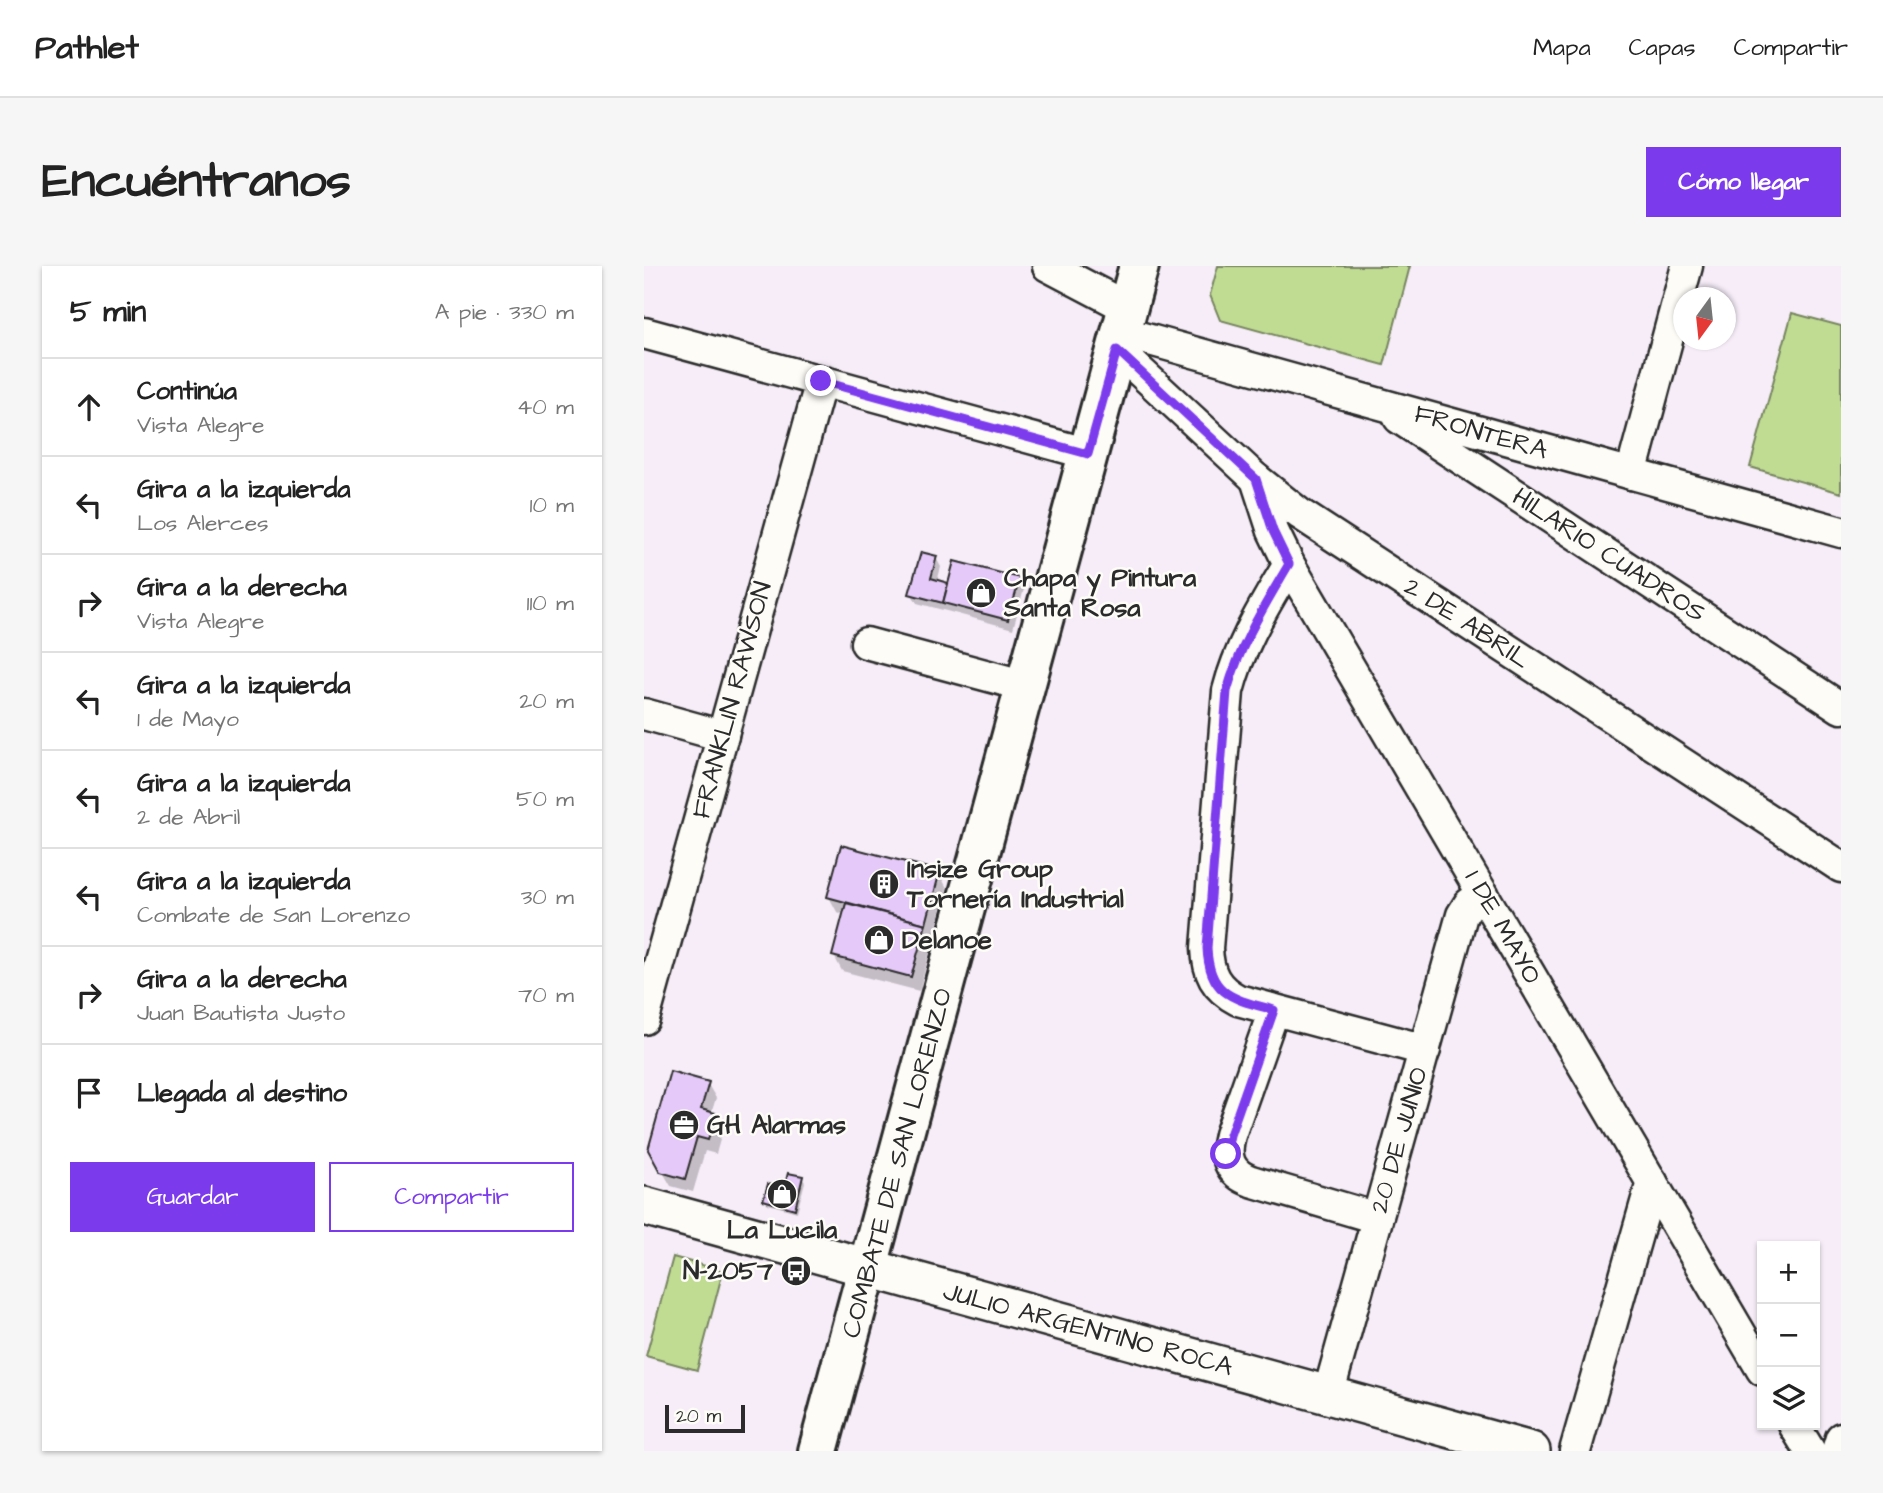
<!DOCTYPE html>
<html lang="es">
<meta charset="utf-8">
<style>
body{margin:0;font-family:"Architects Daughter",sans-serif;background:#f6f6f6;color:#222}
.controls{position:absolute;right:21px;bottom:21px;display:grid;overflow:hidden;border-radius:0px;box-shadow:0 2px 5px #0004}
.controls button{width:63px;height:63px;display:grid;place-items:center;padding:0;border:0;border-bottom:2px solid #e0e0e0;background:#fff;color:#222;font:35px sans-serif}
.compass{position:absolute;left:1029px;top:21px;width:63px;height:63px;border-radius:50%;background:#fff;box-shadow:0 2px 5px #0004;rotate:195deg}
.scale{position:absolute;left:21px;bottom:18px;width:80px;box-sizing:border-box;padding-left:7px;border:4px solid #2b2b2b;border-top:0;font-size:19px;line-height:24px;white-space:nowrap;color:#2b2b2b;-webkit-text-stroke:5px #fdfcf7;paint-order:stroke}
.stop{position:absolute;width:21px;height:21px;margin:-16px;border:5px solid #7c3aed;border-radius:50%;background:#fff}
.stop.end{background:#7c3aed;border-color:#fff;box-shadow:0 2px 7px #0008}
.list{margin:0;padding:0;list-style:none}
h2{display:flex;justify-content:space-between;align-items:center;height:91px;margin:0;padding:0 28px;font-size:30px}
h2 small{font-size:23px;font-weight:400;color:#767676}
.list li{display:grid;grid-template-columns:46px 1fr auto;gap:21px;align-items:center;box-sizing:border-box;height:98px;padding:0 28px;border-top:2px solid #e0e0e0}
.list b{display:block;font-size:26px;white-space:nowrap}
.list p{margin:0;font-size:23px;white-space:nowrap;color:#767676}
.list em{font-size:23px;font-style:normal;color:#767676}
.actions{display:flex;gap:14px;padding:21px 28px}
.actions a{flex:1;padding:16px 0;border:2px solid #7c3aed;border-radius:0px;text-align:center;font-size:24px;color:#7c3aed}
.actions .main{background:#7c3aed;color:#fff}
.icon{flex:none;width:38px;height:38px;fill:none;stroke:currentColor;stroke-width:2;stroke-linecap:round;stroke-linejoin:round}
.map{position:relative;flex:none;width:1197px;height:1185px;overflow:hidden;border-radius:0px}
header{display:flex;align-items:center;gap:42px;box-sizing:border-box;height:98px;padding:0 35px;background:#fff;border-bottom:2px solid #e0e0e0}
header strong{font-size:33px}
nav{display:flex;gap:38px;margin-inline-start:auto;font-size:24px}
.intro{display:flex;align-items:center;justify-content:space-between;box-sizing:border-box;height:168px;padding:0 42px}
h1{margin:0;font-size:49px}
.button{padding:18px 32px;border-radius:0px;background:#7c3aed;color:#fff;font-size:24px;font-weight:700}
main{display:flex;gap:42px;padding:0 42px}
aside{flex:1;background:#fff;border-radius:0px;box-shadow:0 2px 5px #0004}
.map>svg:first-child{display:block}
.green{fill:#c0dc93;stroke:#76845f;stroke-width:2}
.shadow{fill:#0003}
.building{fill:#e5caf9;stroke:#2b2b2b;stroke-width:2}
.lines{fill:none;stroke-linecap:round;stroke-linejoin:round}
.minor-casing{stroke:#2b2b2b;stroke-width:35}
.tertiary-casing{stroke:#2b2b2b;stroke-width:42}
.secondary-casing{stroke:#2b2b2b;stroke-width:44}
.minor{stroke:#fdfcf7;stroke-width:30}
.tertiary{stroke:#fdfcf7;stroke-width:37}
.secondary{stroke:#fdfcf7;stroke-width:38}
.route{stroke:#7c3aed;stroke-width:9}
.labels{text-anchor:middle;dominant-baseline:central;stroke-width:5;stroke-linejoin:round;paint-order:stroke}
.street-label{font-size:26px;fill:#2b2b2b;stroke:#fdfcf7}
.poi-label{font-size:26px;font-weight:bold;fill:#2b2b2b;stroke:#fdfcf7;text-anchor:start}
</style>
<header>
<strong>Pathlet</strong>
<nav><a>Mapa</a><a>Capas</a><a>Compartir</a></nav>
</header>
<div class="intro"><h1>Encuéntranos</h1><a class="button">Cómo llegar</a></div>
<main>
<aside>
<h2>5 min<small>A pie · 330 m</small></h2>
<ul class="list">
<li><svg class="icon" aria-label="ahead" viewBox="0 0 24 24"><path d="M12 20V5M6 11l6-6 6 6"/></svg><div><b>Continúa</b><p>Vista Alegre</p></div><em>40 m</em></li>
<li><svg class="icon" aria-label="left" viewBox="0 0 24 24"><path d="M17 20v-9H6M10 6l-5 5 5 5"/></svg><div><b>Gira a la izquierda</b><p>Los Alerces</p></div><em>10 m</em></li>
<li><svg class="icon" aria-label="right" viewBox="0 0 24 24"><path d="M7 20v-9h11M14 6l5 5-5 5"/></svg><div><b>Gira a la derecha</b><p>Vista Alegre</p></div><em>110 m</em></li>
<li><svg class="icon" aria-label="left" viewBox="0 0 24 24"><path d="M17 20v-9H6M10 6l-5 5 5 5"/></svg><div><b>Gira a la izquierda</b><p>1 de Mayo</p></div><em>20 m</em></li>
<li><svg class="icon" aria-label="left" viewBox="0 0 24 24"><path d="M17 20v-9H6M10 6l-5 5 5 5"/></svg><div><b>Gira a la izquierda</b><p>2 de Abril</p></div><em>50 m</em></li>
<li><svg class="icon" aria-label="left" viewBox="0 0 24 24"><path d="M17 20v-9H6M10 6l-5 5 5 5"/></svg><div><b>Gira a la izquierda</b><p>Combate de San Lorenzo</p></div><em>30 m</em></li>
<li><svg class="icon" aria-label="right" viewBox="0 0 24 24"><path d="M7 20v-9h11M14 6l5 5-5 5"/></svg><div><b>Gira a la derecha</b><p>Juan Bautista Justo</p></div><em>70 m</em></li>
<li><svg class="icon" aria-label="arrive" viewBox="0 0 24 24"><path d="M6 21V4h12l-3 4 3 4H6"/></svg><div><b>Llegada al destino</b></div></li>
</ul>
<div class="actions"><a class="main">Guardar</a><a>Compartir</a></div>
</aside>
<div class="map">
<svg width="1197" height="1185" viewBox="0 0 1197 1185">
<rect width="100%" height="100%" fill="#f6edf8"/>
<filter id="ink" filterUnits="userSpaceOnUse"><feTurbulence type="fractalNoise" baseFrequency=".0143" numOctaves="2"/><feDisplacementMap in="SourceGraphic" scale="14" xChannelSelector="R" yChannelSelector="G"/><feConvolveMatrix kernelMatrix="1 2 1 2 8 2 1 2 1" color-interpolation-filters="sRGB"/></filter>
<g filter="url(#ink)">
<g class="green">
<polygon points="574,0 766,0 740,99 576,54 566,29"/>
<polygon points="1148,47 1197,60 1197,227 1106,201"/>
<polygon points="29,991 79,1005 53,1104 2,1090"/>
</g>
<g class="shadow">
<polygon points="292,292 297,301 293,316 306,320 375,314 380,323 369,363 273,337 267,327"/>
<polygon points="295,607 303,622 275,725 198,705 190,690 201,648 193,646 185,631"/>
<polygon points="63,817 72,832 67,848 70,849 79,863 72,888 61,885 49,926 27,920 6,884"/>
<polygon points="158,912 161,916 153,946 124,938 121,934"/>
</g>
<g class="building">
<polygon points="277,286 293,290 287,312 304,317 299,337 265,328"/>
<polygon points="310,295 376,312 364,354 299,337"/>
<polygon points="197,579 296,605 282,658 183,631"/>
<polygon points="202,637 282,658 267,711 188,690"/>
<polygon points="26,805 65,816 57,843 71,847 64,874 53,871 41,913 16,906 4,884"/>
<polygon points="144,907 159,910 151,943 119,934 124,918 140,922"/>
</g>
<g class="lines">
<g class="minor-casing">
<g id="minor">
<polyline points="404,0 484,42"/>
<polyline points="477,66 1197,266"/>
<polyline points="0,67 445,188"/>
<polyline points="473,84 612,213 656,248 1197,601"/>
<polyline points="755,152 1197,442"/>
<polyline points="987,208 1043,0"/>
<polyline points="612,213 629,265 645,298 1118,1104"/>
<path d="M 645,298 C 621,339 596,378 584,425 L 563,682 C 564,707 571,722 594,734 L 781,784"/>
<polyline points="222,377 382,420"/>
<polyline points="0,448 79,470"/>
<path d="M 630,744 L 586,869 C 580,891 585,907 607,915 L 733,952"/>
<polyline points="0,753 177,115"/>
<polyline points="684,1129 818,649 825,638 839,628"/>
<polyline points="1150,1159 1166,1185"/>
<polyline points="931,1185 1008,916"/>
<polyline points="1193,1185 1197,1172"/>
</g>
</g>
<g class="tertiary-casing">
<polyline id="tertiary" points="0,940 887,1185"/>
</g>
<g class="secondary-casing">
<polyline id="secondary" points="174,1185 495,0"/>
</g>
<use href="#minor" class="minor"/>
<use href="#tertiary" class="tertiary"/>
<use href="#secondary" class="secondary"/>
</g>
</g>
<g class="lines" filter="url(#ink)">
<path class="route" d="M 177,115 L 444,188 L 473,84 L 612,213 L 629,265 L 645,298 C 621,339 596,378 583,425 L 563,682 C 565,730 590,733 630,744 L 586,869 L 582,888"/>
</g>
<defs>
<g id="shop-disc" transform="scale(1.575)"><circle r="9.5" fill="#2b2b2b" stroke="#fdfcf7"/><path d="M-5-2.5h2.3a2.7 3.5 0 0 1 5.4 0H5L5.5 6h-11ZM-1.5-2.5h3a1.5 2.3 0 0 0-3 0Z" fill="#fff"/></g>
<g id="building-disc" transform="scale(1.575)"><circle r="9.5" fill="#2b2b2b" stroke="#fdfcf7"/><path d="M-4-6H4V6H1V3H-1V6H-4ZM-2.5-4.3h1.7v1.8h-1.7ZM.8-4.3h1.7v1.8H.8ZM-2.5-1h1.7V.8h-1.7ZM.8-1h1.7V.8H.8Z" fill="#fff"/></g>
<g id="office-disc" transform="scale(1.575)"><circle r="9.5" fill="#2b2b2b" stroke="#fdfcf7"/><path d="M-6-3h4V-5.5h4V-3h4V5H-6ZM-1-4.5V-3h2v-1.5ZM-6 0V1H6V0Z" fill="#fff"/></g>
<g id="bus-disc" transform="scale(1.575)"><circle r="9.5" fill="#2b2b2b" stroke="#fdfcf7"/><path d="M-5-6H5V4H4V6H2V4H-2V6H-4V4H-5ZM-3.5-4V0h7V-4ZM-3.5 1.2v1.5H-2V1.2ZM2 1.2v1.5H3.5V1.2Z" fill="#fff"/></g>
</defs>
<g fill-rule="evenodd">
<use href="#shop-disc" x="337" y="327"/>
<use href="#building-disc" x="240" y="618"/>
<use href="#shop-disc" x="235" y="674"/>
<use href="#office-disc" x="40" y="859"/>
<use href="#shop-disc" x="138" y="928"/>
<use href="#bus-disc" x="152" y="1005"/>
</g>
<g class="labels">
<g class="street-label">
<text transform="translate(837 166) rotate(16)">FRONTERA</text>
<text transform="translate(965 289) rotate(33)">HILARIO CUADROS</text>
<text transform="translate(823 357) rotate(33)">2 DE ABRIL</text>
<text transform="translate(88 434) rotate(-75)">FRANKLIN RAWSON</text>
<text transform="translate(859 661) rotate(60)">1 DE MAYO</text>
<text transform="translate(755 874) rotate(-74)">20 DE JUNIO</text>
<text transform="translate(253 897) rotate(-75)">COMBATE DE SAN LORENZO</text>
<text transform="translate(444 1063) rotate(15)">JULIO ARGENTINO ROCA</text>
</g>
<g class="poi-label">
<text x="360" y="312">Chapa y Pintura<tspan x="360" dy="30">Santa Rosa</tspan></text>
<text x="263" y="603">Insize Group<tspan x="263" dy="30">Tornería Industrial</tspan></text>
<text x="258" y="674">Delanoe</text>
<text x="63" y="859">GH Alarmas</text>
<text x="138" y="964" text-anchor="middle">La Lucila</text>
<text x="129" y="1005" text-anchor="end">N-2057</text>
</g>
</g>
</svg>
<div class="controls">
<button>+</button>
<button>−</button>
<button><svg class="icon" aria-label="layers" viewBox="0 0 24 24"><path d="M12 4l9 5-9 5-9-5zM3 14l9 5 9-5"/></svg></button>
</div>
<svg class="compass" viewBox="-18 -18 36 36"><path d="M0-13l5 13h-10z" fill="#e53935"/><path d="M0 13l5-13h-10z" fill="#767676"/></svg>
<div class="scale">20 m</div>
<div class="stop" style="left:582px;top:888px"></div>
<div class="stop end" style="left:177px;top:115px"></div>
</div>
</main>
